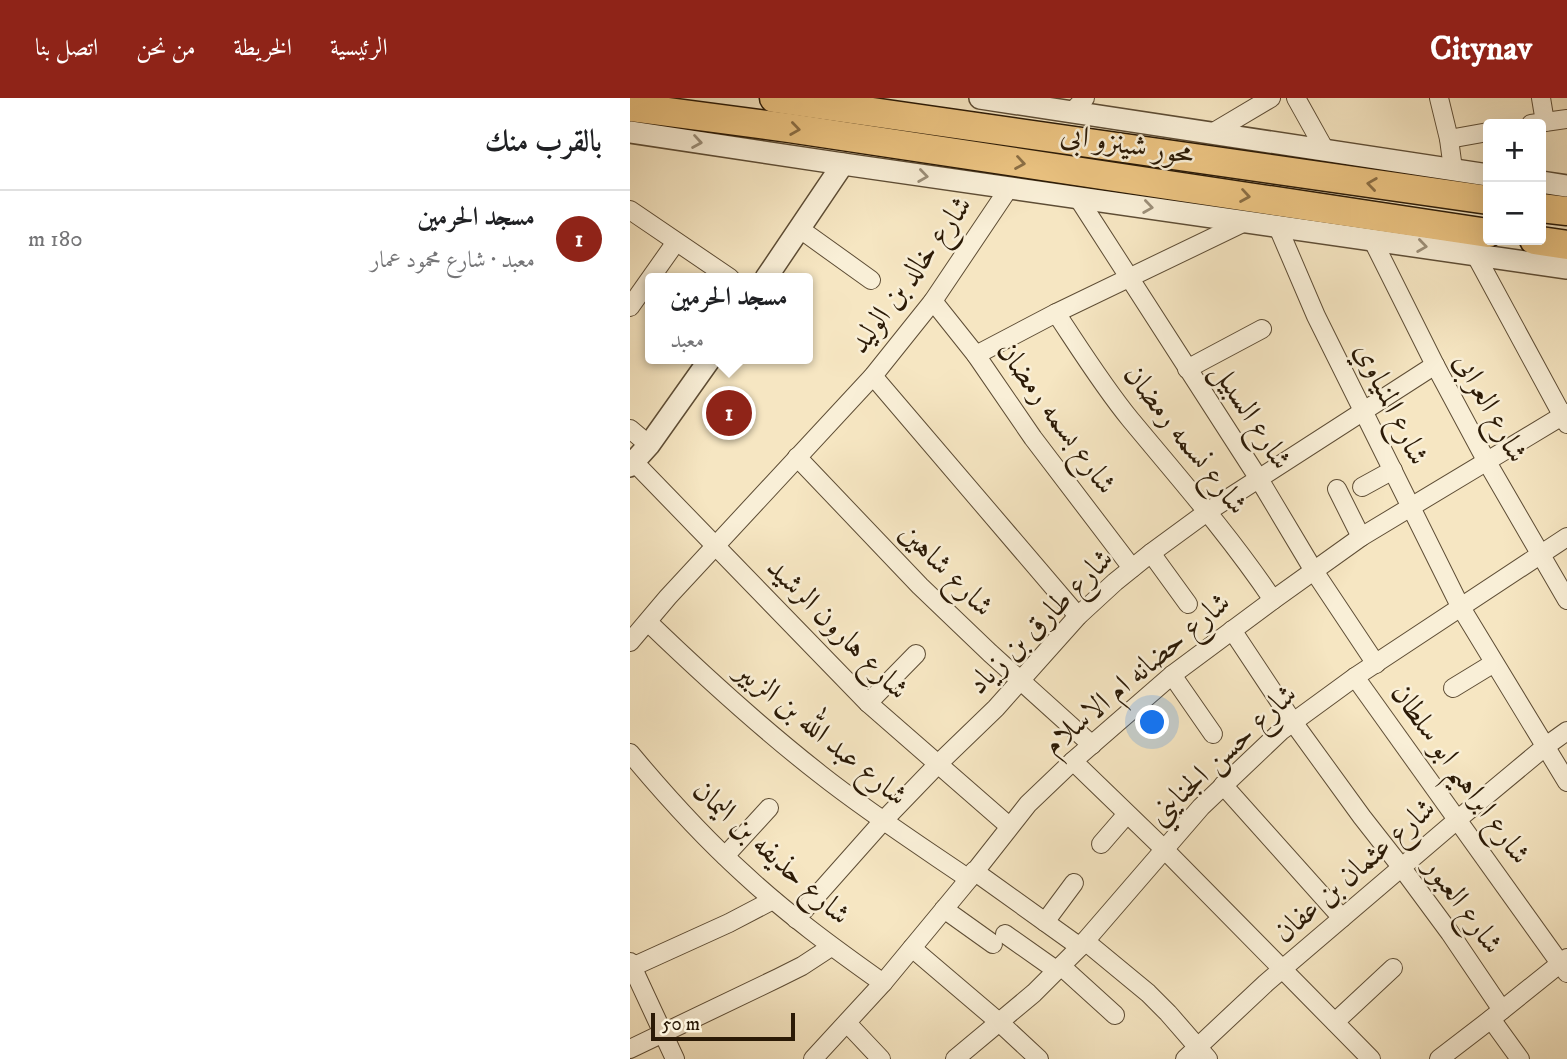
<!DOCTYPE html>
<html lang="ar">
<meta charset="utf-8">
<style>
body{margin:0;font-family:"IM FELL DW Pica",Amiri,serif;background:#f2f2f2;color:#202124;direction:rtl}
.controls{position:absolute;right:21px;top:21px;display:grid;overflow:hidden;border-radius:7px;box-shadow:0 7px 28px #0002}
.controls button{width:63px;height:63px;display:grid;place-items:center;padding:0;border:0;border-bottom:2px solid #e0e0e0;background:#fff;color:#202124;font:35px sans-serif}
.scale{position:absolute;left:21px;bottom:18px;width:144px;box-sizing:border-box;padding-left:7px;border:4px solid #2b1a06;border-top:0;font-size:19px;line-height:24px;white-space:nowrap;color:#2b1a06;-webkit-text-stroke:5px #f9efd7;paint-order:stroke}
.you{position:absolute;left:523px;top:625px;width:24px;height:24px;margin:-18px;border:5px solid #fff;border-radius:50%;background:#1a73e8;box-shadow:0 0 0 10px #1a73e833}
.badge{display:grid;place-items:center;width:46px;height:46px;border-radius:50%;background:#8f2418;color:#fff;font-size:23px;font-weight:700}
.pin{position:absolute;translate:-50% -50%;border:4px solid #fff;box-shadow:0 2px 7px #0006}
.popup{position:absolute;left:15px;top:175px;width:168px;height:91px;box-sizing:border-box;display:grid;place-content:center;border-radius:7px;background:#fff;filter:drop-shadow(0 2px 5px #0005);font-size:23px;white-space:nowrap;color:#757577}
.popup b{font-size:26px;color:#202124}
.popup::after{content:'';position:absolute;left:50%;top:100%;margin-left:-14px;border:14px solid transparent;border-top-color:#fff}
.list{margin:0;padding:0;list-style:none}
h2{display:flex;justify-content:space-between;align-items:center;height:91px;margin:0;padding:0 28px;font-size:30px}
h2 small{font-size:23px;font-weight:400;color:#757577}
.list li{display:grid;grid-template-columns:46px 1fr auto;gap:21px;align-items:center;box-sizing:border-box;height:98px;padding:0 28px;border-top:2px solid #e0e0e0}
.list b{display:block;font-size:26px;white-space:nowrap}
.list p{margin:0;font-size:23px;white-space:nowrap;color:#757577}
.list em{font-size:23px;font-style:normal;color:#757577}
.map{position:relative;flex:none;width:937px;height:961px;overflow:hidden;direction:ltr}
header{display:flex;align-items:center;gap:42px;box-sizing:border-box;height:98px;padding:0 35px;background:#8f2418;color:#fff}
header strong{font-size:33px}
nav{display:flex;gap:38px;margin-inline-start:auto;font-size:24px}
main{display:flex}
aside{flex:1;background:#fff}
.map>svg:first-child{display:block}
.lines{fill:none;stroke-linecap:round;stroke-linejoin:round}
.minor-casing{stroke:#5e4d35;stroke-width:20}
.tertiary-casing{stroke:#5e4d35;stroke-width:24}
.primary-casing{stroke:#2b1a06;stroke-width:31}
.minor{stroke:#f9efd7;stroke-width:18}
.tertiary{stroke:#f9efd7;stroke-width:21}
.primary{stroke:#ebc381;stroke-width:28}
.oneway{stroke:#8b6e44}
.oneway2{stroke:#9c8f79}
.labels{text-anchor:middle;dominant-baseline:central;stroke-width:5;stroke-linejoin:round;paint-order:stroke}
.street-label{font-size:30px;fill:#2b1a06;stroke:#f9efd7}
</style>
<header>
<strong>Citynav</strong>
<nav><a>الرئيسية</a><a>الخريطة</a><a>من نحن</a><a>اتصل بنا</a></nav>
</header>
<main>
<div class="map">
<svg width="937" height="961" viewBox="0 0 937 961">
<rect width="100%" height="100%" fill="#f6e6c2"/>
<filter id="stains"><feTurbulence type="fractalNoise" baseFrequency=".00286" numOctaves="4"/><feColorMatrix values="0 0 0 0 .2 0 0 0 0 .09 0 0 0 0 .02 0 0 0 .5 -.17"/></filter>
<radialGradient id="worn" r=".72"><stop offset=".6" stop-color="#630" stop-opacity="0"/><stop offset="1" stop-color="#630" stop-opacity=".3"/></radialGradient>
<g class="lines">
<g class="minor-casing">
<g id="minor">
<polyline points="666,0 695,52"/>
<polyline points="809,0 819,41 823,71"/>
<polyline points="911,0 915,24"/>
<polyline points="442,14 455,0"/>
<polyline points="901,26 937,21"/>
<polyline points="582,35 641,0"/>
<polyline points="819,41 858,34"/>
<polyline points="448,100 629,381 684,473 746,566"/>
<polyline points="0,112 100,180"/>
<polyline points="647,127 686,218 830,508 937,684"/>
<polyline points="170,131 241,182"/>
<polyline points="742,141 805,267 857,364 937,502"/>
<polyline points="845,156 937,326"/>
<polyline points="303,203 346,257 403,340 502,470"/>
<polyline points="0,209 46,144"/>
<path d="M 426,215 C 450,251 473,288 500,321 C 549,380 600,438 643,502"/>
<polyline points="346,257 426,215 617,123"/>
<polyline points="557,271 632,231"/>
<polyline points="243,278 448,518"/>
<polyline points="0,331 19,347"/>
<polyline points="167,359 290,488 360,555 462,647"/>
<polyline points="4,364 238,605 379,728"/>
<polyline points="732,389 763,372"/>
<polyline points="707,391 731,439"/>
<polyline points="521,455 558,506"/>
<path d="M 18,524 C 73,577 130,629 190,676 C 238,714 289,747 339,781"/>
<polyline points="602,532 663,624 732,719 772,770 820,835 872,912"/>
<polyline points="0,544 38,499 243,278 303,203 379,90"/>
<polyline points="542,577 583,636"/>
<polyline points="725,579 937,875"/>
<polyline points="823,590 864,565"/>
<polyline points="238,605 286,556"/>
<path d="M 0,655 C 35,697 73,739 114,776 C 157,816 205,851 253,885"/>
<polyline points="443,663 534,751 741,961"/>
<polyline points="593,687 712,820"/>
<polyline points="471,746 497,716"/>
<polyline points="95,758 139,710"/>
<polyline points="344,773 450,849"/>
<polyline points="314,811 363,846"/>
<polyline points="166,821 253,723 308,666 366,610 448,518 485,484 521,455 577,414 805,267"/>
<polyline points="415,824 444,785"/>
<polyline points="375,836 426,872"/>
<polyline points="455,843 518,895 538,915 578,961"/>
<polyline points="282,850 369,924 409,961"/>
<polyline points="0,864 45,961"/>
<polyline points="431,868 485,917"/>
<polyline points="0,870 99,825 143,802"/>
<polyline points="861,921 890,961"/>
<polyline points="705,924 763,870"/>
<polyline points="217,925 251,961"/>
<polyline points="0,951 148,880 172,868 201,849"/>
<polyline points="183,961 253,885 339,781 398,706 443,663 542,577 643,502 731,439 937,315"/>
<polyline points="325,961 404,895 450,849 571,709 651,633 725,579 937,439"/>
<polyline points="555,961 636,885 827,722 916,648 937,633"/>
<polyline points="809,961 861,921 937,860"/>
</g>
</g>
<g class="tertiary-casing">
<g id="tertiary">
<polyline points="350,0 858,77"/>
<polyline points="0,34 213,66 937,170"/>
<polyline points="911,84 937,88"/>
<polyline points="136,180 213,66"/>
<polyline points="0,368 19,347 80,261"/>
</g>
</g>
<g class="primary-casing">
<g id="primary">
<polyline points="144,0 858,102"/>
<polyline points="0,9 159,30 858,135"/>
<polyline points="911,110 937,113"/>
<polyline points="904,142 937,147"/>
</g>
</g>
<use href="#minor" class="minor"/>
<use href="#tertiary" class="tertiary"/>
<use href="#primary" class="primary"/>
</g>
<defs><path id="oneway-chevron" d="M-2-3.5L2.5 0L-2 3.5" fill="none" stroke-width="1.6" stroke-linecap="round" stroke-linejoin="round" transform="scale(1.75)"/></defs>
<g class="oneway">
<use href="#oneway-chevron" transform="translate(165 31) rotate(8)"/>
<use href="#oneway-chevron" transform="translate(390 65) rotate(9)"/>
<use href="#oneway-chevron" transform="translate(742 86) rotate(-172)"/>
<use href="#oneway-chevron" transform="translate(615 98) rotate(9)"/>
</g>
<g class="oneway2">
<use href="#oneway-chevron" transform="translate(67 44) rotate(9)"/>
<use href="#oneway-chevron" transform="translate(293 78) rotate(8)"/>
<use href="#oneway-chevron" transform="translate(518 109) rotate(8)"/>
<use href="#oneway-chevron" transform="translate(792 148) rotate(8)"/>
</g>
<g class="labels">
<g class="street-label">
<text transform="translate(497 47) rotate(9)">محور شينزو ابى</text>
<text transform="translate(281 177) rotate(-54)">شارع خالد بن الوليد</text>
<text transform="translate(761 306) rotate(64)">شارع المنياوي</text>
<text transform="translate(860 310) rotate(61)">شارع العرابى</text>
<text transform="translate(621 318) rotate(57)">شارع السبيل</text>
<text transform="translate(426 320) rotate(54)">شارع بسمه رمضان</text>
<text transform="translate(555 342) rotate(52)">شارع نسمه رمضان</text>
<text transform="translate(316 472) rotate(45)">شارع شاهين</text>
<text transform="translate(411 524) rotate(-45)">شارع طارق بن زياد</text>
<text transform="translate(207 531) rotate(45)">شارع هارون الرشيد</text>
<text transform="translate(507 576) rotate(-40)">شارع حضانه ام الاسلام</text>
<text transform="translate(191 636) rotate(39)">شارع عبد الله بن الزبير</text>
<text transform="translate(593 657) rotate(-43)">شارع حسن الجنايني</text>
<text transform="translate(830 676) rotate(54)">شارع ابراهيم ابو سلطان</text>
<text transform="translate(141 755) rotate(42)">شارع حذيفه بن اليمان</text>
<text transform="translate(725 773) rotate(-41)">شارع عثمان بن عفان</text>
<text transform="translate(833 808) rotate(54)">شارع العبور</text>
</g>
</g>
<rect width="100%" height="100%" filter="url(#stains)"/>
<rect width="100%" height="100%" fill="url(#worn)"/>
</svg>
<div class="controls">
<button>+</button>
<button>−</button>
</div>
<div class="scale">50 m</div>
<div class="you"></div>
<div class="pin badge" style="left:99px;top:315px">1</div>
<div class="popup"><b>مسجد الحرمين</b>معبد</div>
</div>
<aside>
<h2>بالقرب منك<small></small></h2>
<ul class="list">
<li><span class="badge">1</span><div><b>مسجد الحرمين</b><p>معبد · شارع محمود عمار</p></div><em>180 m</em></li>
</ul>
</aside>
</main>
